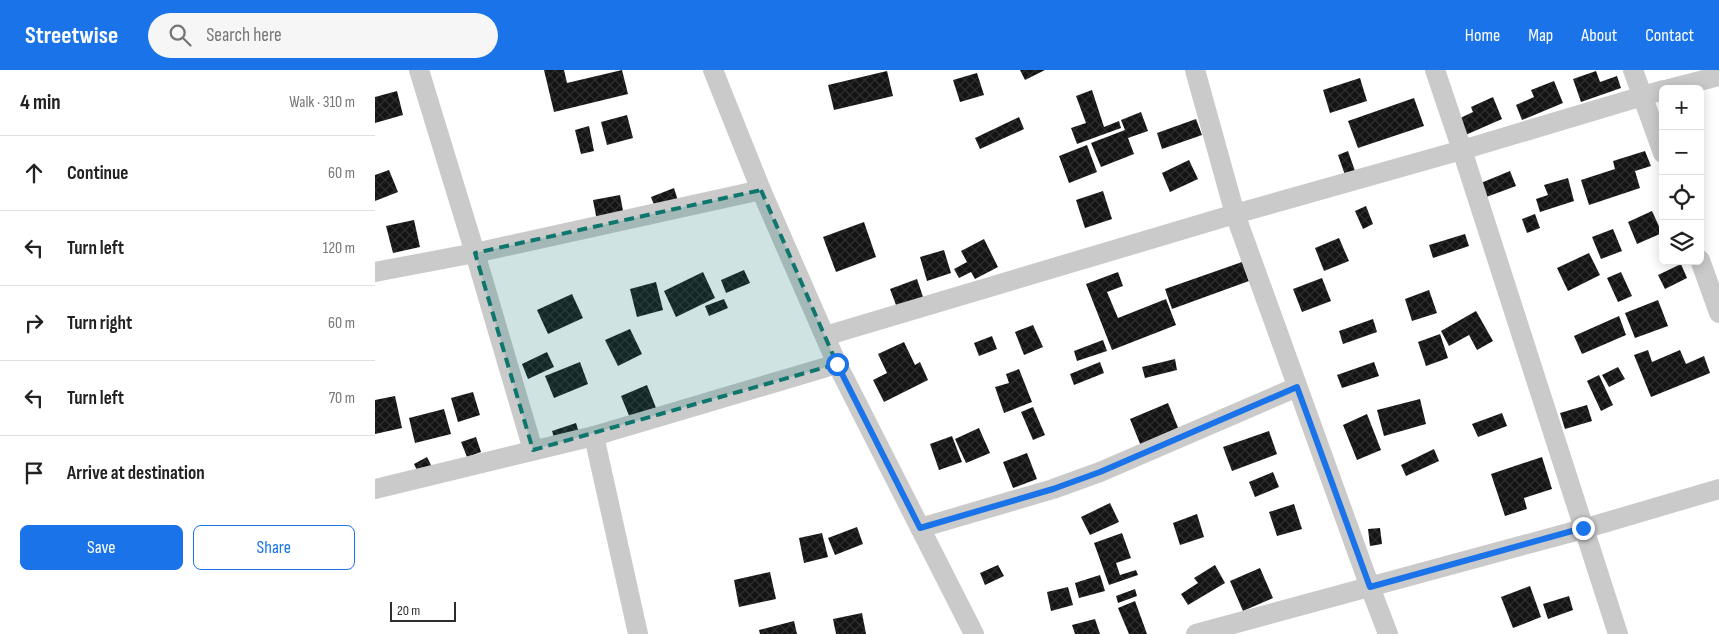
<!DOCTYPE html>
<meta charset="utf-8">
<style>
body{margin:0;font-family:"Sofia Sans Condensed",sans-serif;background:#f6f6f6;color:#222}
.controls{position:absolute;right:15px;top:15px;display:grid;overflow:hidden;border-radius:8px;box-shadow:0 2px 12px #0003}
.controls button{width:45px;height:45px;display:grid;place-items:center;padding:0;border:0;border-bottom:1px solid #e0e0e0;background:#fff;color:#222;font:25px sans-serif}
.scale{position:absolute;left:15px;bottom:12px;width:66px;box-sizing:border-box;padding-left:5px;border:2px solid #2d2d2d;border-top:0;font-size:14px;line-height:18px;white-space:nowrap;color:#2d2d2d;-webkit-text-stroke:4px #fff;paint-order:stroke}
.stop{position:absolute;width:15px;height:15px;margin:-11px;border:4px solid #1a73e8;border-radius:50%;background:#fff}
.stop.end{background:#1a73e8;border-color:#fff;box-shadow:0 1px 5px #0008}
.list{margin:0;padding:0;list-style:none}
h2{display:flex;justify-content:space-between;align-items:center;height:65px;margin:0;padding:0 20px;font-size:21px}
h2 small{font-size:16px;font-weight:400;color:#767676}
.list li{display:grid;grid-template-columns:32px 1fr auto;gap:15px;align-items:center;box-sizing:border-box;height:75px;padding:0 20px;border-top:1px solid #e0e0e0}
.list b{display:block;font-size:19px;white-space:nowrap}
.list em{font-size:16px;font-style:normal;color:#767676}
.actions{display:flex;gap:10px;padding:15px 20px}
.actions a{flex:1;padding:11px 0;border:1px solid #1a73e8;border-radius:8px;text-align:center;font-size:18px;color:#1a73e8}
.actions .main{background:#1a73e8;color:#fff}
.icon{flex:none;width:28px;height:28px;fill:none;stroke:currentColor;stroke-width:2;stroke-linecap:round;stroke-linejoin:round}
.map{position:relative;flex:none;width:1344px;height:564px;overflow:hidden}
header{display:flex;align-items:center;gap:30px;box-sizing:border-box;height:70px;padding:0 25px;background:#1a73e8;color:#fff}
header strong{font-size:24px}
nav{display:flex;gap:28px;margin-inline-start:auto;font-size:18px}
.search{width:350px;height:45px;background:#f6f6f6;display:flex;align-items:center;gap:12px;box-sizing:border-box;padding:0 18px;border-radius:28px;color:#767676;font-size:19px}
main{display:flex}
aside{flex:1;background:#fff}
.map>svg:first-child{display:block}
.building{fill:url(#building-cross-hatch)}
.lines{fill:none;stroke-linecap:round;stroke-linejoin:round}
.street{stroke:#cacaca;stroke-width:20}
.route{stroke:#1a73e8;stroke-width:6}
.marked{fill:#0f766e;fill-opacity:0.2;stroke:#0f766e;stroke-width:4;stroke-dasharray:10 6;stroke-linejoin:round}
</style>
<header>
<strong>Streetwise</strong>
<div class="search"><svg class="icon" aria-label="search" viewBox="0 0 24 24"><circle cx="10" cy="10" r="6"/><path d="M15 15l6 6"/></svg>Search here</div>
<nav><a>Home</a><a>Map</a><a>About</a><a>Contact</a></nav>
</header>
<main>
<aside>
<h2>4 min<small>Walk · 310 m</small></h2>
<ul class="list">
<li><svg class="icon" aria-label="ahead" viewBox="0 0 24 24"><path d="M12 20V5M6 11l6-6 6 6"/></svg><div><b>Continue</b></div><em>60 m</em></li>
<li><svg class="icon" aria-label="left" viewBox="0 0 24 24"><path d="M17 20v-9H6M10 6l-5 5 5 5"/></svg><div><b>Turn left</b></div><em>120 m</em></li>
<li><svg class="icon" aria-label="right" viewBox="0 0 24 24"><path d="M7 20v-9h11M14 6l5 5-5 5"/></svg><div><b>Turn right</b></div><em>60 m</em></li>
<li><svg class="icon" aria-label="left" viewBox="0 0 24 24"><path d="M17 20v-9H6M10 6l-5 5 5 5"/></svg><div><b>Turn left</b></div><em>70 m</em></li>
<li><svg class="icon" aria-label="arrive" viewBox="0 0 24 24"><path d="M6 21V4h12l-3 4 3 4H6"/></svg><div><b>Arrive at destination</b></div></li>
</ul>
<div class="actions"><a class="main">Save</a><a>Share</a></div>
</aside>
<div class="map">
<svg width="1344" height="564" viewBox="0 0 1344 564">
<defs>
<pattern id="building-cross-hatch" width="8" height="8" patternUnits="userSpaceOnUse" patternTransform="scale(1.25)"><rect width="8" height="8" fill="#141414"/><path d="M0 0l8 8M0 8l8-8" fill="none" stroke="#2e2e2e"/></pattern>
</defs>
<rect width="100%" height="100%" fill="#fff"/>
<g class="building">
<polygon points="169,0 189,0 192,13 247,0 253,24 179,42"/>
<polygon points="645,0 670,0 650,10"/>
<polygon points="512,1 518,26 459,40 453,15"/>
<polygon points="1221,1 1225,12 1242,6 1246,18 1206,32 1198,9"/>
<polygon points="602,3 609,25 585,32 578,10"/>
<polygon points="985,8 992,31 955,43 948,20"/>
<polygon points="1179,11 1188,33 1147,50 1141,35 1159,27 1156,20"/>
<polygon points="717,20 729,57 744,51 746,58 702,74 696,58 711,53 701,26"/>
<polygon points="22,21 28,45 0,53 0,27"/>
<polygon points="1118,27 1127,49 1086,67 1079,51 1098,42 1096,37"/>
<polygon points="1039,28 1049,56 983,78 973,51"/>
<polygon points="766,42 773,61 753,68 759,84 726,97 716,73 750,60 746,50"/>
<polygon points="252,45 258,68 232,75 226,52"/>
<polygon points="644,47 649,59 605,79 600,68"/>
<polygon points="821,49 827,65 787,79 782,63"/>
<polygon points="214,56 219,81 206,84 200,60"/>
<polygon points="712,75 722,102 694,113 684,86"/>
<polygon points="973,81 980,101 970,105 963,85"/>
<polygon points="1270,81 1276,96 1260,101 1265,118 1214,135 1206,110 1240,99 1238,91"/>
<polygon points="814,90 823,109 795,122 787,103"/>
<polygon points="14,100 23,122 0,131 0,105"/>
<polygon points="1135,101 1141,116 1106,129 1101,115"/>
<polygon points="1193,108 1199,131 1165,142 1161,129 1173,125 1169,115"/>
<polygon points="299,118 304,134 282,143 276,127"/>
<polygon points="728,121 737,149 710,158 701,130"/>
<polygon points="245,125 250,151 223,156 218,130"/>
<polygon points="991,136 998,154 988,159 980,141"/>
<polygon points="1277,141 1287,163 1262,174 1253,152"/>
<polygon points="1160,144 1165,158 1152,163 1147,149"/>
<polygon points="39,150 45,177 18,183 11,156"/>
<polygon points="489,152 501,187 461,202 448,167"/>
<polygon points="1238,159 1247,181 1226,189 1217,167"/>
<polygon points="1090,164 1094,176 1058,188 1054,175"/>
<polygon points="964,168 974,191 949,201 940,178"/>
<polygon points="609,169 623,197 600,209 596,202 584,208 579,199 592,192 586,181"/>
<polygon points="569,180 576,203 552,211 545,187"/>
<polygon points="1214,183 1225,205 1193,221 1182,198"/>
<polygon points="867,192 874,211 797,239 790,219"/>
<polygon points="1306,194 1312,208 1290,219 1283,205"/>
<polygon points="369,200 375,213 351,223 346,210"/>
<polygon points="328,202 340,228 301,247 289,221"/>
<polygon points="743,202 748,216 732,222 743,248 791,229 801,255 737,280 711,214"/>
<polygon points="1246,202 1257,226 1243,232 1232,208"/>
<polygon points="947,208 956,231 927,242 918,219"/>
<polygon points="542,209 550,233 524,243 515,219"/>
<polygon points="281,212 288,240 262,247 255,219"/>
<polygon points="1054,220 1062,243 1037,251 1030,229"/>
<polygon points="197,224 208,248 173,264 162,240"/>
<polygon points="349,229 353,238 334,246 330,236"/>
<polygon points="1283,230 1293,256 1260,268 1250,243"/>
<polygon points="1101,241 1118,271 1102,280 1094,265 1074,276 1066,261"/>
<polygon points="1244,246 1251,265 1207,284 1199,266"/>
<polygon points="998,249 1002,262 968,274 964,261"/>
<polygon points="658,255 668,277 649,285 640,262"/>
<polygon points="255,259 267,284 243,296 230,270"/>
<polygon points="1065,264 1073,288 1051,296 1043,272"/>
<polygon points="617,266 622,279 604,286 599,273"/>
<polygon points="728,270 732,281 702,291 699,281"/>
<polygon points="529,272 540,295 545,292 553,310 509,332 498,310 512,303 503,284"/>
<polygon points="1273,280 1277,292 1305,280 1311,294 1329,286 1335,303 1276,327 1259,285"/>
<polygon points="172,282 179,297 153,309 147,294"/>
<polygon points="800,289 802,300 770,308 767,297"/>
<polygon points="205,292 213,314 179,328 170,306"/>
<polygon points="725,292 729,303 699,315 695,304"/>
<polygon points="999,292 1004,306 967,318 962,305"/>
<polygon points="1243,297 1250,309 1234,317 1227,305"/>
<polygon points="644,299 657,332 629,343 620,317 634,313 631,304"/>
<polygon points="1224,305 1238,335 1226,341 1212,311"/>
<polygon points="272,315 283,343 257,353 246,326"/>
<polygon points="98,322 105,345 83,352 76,328"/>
<polygon points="20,326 27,358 0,364 0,330"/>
<polygon points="1045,329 1051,354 1009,366 1002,340"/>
<polygon points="793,333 804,360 766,376 755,349"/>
<polygon points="1212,335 1217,351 1190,359 1185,343"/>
<polygon points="658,337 670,365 658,370 646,342"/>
<polygon points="69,339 76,364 40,373 34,348"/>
<polygon points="1127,343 1132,356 1103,367 1097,354"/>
<polygon points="992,344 1006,380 982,390 968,355"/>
<polygon points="201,353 205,366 181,374 177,361"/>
<polygon points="604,358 615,383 591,393 580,369"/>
<polygon points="894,361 902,384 857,401 848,377"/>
<polygon points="577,366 587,392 564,400 555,374"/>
<polygon points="101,367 106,382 92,387 86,372"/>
<polygon points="1059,379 1064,391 1031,406 1026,395"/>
<polygon points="652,383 662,409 638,418 628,392"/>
<polygon points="52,387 61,405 47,411 39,394"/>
<polygon points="1167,387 1177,419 1149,428 1152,439 1130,446 1116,404"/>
<polygon points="898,402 904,417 880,427 874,412"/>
<polygon points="735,433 744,452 715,465 706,447"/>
<polygon points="919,434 927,459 902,466 894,442"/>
<polygon points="822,444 829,467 805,475 798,453"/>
<polygon points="482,457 488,474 460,485 453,468"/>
<polygon points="1005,458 1007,474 995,476 993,459"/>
<polygon points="447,463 453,487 429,493 424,468"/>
<polygon points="747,463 756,488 741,493 745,505 761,500 763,505 734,515 719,473"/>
<polygon points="623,495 629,506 610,515 605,503"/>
<polygon points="840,495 850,513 813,535 806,524 823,513 819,508"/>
<polygon points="885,498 898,528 868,541 855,511"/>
<polygon points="395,502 401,529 364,537 359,510"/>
<polygon points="725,505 730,521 704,528 700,513"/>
<polygon points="1155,516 1166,547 1138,558 1126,527"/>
<polygon points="693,517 698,535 676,541 672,522"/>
<polygon points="760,519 762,526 743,533 741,526"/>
<polygon points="1194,526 1198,540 1173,549 1168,534"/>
<polygon points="760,531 772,564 754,564 743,538"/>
<polygon points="487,543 491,564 461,564 458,549"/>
<polygon points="720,549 725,564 700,564 697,555"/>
<polygon points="419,551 422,564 385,564 384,560"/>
</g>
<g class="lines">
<g class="street">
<polyline points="44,0 100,183 158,380"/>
<polyline points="338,0 386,120 462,294 599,564"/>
<polyline points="820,0 860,144 995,517 1013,564"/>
<polyline points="1060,0 1087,80 1243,564"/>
<polyline points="1258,0 1288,83"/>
<polyline points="1294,19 1344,6"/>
<polyline points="1325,190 1344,243"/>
<polyline points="0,202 100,183 386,120"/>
<polyline points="450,266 860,144 1087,80 1288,20"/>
<polyline points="219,366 263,564"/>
<polyline points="0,419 219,366 462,294"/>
<polyline points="545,458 678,419 725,402 922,317"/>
<polyline points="821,564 1208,459 1344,419"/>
</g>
</g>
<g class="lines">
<polyline class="route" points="462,294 545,458 678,419 725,402 922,317 995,517 1208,458"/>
</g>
<path class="marked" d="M 386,120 L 462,294 L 158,380 L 100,183 Z"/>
</svg>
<div class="controls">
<button>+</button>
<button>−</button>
<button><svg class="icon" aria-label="locate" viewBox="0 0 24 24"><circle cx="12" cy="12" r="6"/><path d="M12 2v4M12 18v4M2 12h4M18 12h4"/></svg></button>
<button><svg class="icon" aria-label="layers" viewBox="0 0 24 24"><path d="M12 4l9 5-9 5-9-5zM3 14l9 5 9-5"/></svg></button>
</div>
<div class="scale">20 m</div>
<div class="stop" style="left:462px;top:294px"></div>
<div class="stop end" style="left:1208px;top:458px"></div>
</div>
</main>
